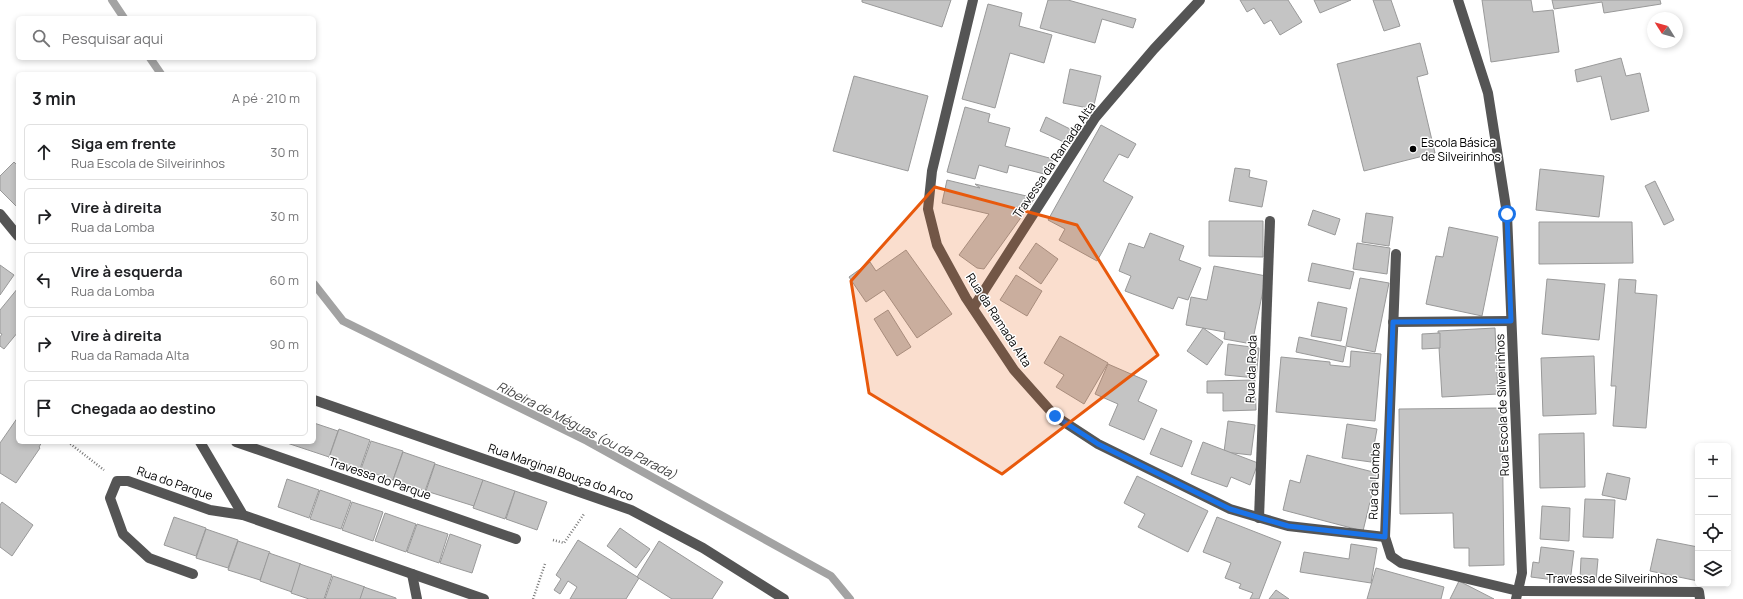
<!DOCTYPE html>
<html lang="pt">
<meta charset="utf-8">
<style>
body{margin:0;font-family:Manrope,sans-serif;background:#f6f6f6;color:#202124}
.controls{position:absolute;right:12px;bottom:12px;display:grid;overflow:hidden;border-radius:6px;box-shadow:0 2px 6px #0003}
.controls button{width:36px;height:36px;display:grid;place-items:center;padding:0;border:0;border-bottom:1px solid #e0e0e0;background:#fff;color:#202124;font:20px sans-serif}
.compass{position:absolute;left:1647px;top:12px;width:36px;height:36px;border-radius:50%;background:#fff;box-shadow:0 2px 6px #0003;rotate:307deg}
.stop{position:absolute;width:12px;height:12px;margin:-9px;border:3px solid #1a73e8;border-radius:50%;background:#fff}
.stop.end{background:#1a73e8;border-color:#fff;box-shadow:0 1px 4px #0008}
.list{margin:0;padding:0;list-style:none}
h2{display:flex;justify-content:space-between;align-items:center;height:52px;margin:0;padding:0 16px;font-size:17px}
h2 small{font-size:13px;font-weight:400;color:#757577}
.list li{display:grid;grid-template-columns:26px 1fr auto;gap:12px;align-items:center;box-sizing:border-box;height:56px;margin:0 8px 8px;padding:0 8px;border:1px solid #e0e0e0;border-radius:6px}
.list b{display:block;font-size:15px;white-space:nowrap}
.list p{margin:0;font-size:13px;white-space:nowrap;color:#757577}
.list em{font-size:13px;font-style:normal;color:#757577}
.icon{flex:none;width:22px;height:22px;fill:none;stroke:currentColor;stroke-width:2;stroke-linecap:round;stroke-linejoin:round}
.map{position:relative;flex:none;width:1743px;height:599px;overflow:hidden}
.search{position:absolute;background:#fff;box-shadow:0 2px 6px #0003;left:16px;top:16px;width:300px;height:44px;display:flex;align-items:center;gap:10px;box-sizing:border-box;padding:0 14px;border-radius:6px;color:#757577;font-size:15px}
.panel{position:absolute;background:#fff;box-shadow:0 2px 6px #0003;left:16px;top:72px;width:300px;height:372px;border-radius:6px}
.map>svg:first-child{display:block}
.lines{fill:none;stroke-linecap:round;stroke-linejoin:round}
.stream{stroke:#a3a3a3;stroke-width:8}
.building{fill:#c4c4c4;stroke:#999}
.path{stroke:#777;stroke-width:2.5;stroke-dasharray:1 2;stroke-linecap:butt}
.minor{stroke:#555;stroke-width:10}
.route{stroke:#1a73e8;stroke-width:5}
.marked{fill:#e8590c;fill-opacity:0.2;stroke:#e8590c;stroke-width:3;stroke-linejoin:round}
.poi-dot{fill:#000;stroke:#fff;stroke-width:1.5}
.labels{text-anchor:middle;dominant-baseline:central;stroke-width:3;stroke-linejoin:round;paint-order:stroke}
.poi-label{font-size:12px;fill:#000;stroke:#fff;text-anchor:start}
.street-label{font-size:12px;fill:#000;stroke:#fff}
.water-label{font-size:13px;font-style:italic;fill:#444;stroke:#fff}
</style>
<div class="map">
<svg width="1743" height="599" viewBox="0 0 1743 599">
<rect width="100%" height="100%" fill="#fff"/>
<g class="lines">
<g class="stream">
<polyline points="112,0 124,18"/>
<polyline points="150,58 161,74"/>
<polyline points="314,284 343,321 587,441 831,576 850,599"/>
</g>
</g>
<g class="building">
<polygon points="862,0 951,0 942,27 862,2"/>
<polygon points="1048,0 1068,0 1136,19 1133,28 1102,19 1095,43 1040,28"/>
<polygon points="1240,0 1288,0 1302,22 1280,35 1271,20 1264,24 1254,8 1247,12"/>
<polygon points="1314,0 1351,0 1320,13"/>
<polygon points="1373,0 1391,0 1400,26 1384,31"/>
<polygon points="1482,0 1531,0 1533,12 1553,10 1559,52 1491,62"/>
<polygon points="1552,0 1660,0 1661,4 1604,13 1602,2 1554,9"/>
<polygon points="988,4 1022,13 1019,26 1052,35 1044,63 1010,53 995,108 962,99"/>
<polygon points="1420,43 1428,74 1417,77 1435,153 1364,171 1337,64"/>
<polygon points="1621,58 1626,76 1640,73 1649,111 1611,120 1601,76 1577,82 1575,70"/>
<polygon points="1070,69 1101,76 1093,109 1063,103"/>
<polygon points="854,76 928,96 908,171 833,151"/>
<polygon points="965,107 990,114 988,122 1010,128 1005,146 1053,159 1048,175 1009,165 1007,173 979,165 975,179 947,172"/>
<polygon points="1046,117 1072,130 1066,143 1040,131"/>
<polygon points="1101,125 1136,144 1128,158 1119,154 1103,181 1133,197 1097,261 1059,240 1065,229 1048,220"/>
<polygon points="14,162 18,166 18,208 0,190 0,176"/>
<polygon points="1235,168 1250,170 1249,177 1267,181 1262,207 1229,201"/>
<polygon points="1540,169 1604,176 1599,217 1536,210"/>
<polygon points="947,180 980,188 975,184 1035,198 984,269 977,268 959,255 989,214 942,203"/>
<polygon points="1655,181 1674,220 1664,225 1645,186"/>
<polygon points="1313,210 1340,219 1335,235 1308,225"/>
<polygon points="1366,213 1393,217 1389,246 1362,242"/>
<polygon points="1209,221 1263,221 1263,257 1209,256"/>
<polygon points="1539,222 1632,222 1633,263 1539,264"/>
<polygon points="1449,227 1498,237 1482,316 1426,304 1436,256 1443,257"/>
<polygon points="1150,233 1184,246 1179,260 1201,268 1188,300 1178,297 1173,309 1125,291 1131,276 1119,271 1129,243 1144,248"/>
<polygon points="1036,243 1058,259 1041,284 1019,268"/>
<polygon points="1357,243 1390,248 1387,274 1353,269"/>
<polygon points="906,250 952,314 917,338 884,290 866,302 849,277 870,262 876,271"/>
<polygon points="1312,263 1354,272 1350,289 1308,281"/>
<polygon points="0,265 14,275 0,295"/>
<polygon points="1214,266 1266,276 1252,344 1224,339 1225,332 1186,325 1191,297 1207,300"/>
<polygon points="1016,275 1042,291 1027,316 1000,300"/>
<polygon points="1360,278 1389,283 1375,352 1346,346"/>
<polygon points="1547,279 1605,284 1599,340 1542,334"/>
<polygon points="1619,279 1636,280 1635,293 1657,295 1646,428 1613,426 1616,386 1611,386"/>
<polygon points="18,288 18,332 4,349 0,346 0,337 2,334 0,333 0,310"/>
<polygon points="1318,302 1347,308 1341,341 1311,336"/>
<polygon points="888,310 911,347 897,356 874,319"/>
<polygon points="1203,328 1223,342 1207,365 1187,351"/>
<polygon points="1495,328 1498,394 1442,397 1438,331"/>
<polygon points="1440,333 1440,348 1422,349 1422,334"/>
<polygon points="1060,336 1108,363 1084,404 1056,387 1064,375 1044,363"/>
<polygon points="1299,337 1346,347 1343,362 1296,352"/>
<polygon points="1228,344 1259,348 1256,378 1225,375"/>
<polygon points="1351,351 1381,354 1375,421 1276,412 1281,357 1330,362 1330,365 1350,367"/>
<polygon points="1594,356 1596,414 1543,416 1541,358"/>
<polygon points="1108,364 1147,381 1138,401 1157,410 1144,440 1109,425 1118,404 1095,394"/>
<polygon points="1255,380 1256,410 1223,411 1223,393 1207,393 1207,381"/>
<polygon points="1502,408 1504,565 1469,566 1469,548 1454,548 1453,513 1400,514 1399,409"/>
<polygon points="18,417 18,442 42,442 39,447 40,448 16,483 0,473 0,443"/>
<polygon points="1228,421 1255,425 1251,455 1224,452"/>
<polygon points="314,423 338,431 329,457 284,442 314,442"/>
<polygon points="1347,424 1377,429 1371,462 1342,458"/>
<polygon points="1161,428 1192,441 1182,467 1150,454"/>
<polygon points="339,429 370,440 360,469 329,458"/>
<polygon points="1584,433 1585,487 1540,488 1539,434"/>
<polygon points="371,441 403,451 393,480 361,469"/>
<polygon points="1203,442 1258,463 1250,485 1231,477 1227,487 1191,474"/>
<polygon points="403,452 435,463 425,491 393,480"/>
<polygon points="1307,455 1377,473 1363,531 1283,510 1290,480 1300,483"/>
<polygon points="435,464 483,480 474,506 426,491"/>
<polygon points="1607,473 1630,478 1626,500 1602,495"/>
<polygon points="1137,476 1208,511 1188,552 1138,527 1145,514 1124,503"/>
<polygon points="287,479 319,490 309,518 278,507"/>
<polygon points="483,480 515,491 505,519 473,508"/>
<polygon points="320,490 351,501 341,529 310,519"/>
<polygon points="515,491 547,502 537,530 506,519"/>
<polygon points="1585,499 1615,500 1613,538 1583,537"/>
<polygon points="2,502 33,525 12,556 0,547 0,505"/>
<polygon points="352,502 383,512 373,541 342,530"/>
<polygon points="1542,506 1570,508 1569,541 1540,539"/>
<polygon points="385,513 416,524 406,552 375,541"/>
<polygon points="174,517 206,528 196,556 164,545"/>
<polygon points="1217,517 1281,542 1259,599 1250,599 1253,593 1239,588 1241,584 1225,578 1231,563 1203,552"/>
<polygon points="417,524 448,534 439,563 407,552"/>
<polygon points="620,528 650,549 636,568 607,546"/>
<polygon points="206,529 238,540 228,568 196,558"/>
<polygon points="450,534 481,545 472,573 440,563"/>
<polygon points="1657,539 1698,547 1698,581 1650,571"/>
<polygon points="578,540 639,578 626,599 570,599 577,587 568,581 560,594 554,590 561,579 556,575"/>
<polygon points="238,541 270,552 260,580 228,570"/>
<polygon points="659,541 723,582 712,599 672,599 637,577"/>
<polygon points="1351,544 1377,548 1371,583 1300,572 1304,552 1349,559"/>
<polygon points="1541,547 1574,551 1570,582 1531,577 1533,562 1539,563"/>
<polygon points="269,553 301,564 292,592 260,581"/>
<polygon points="1581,558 1598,559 1596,581 1580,580"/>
<polygon points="300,564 332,575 324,599 309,599 291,593"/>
<polygon points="1376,568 1444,587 1441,599 1367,599"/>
<polygon points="333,576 365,587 360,599 325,599"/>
<polygon points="1459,581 1494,599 1450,599"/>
<polygon points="364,587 396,598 396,599 360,599"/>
<polygon points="1276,590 1289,599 1269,599"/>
</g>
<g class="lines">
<g class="path">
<polyline points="68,442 104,470"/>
<polyline points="553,540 564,543 584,514"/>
<polyline points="533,599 545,564"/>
</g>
<g class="minor">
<polyline points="973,0 932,171 928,209 937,245 966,298 1014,370 1055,416 1098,444 1230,509 1288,526 1385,537"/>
<polyline points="1458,0 1488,93 1507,214 1522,573 1516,599"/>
<polyline points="0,214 18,236"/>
<polyline points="1396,254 1385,537 1391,556 1401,563 1518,591 1699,592 1700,599"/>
<polyline points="973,308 1095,118 1154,49 1200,0"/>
<polyline points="1393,322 1511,321"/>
<polyline points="314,400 631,510 703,548 784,599"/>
<polyline points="200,442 243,515 484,599"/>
<polyline points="236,442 516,539"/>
<polyline points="1259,518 1270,221"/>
<polyline points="193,574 149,558 123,534 110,498 117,481 128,481 210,510 243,515"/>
<polyline points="412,574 417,599"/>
</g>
</g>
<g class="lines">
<polyline class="route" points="1055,416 1098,444 1230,509 1288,526 1385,537 1393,322 1511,321 1507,214"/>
</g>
<path class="marked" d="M 935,187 L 1077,225 L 1158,355 L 1002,474 L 869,393 L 851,281 Z"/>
<circle class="poi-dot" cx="1413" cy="149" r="4"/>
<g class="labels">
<g class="poi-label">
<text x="1421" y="142">Escola Básica<tspan x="1421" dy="14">de Silveirinhos</tspan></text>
</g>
<g class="street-label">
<text transform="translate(1054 160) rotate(-56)">Travessa da Ramada Alta</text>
<text transform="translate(999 320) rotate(57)">Rua da Ramada Alta</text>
<text transform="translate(1251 369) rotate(-88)">Rua da Roda</text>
<text transform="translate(1502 405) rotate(-92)">Rua Escola de Silveirinhos</text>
<text transform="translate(561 472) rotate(19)">Rua Marginal Bouça do Arco</text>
<text transform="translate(380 478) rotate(19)">Travessa do Parque</text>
<text transform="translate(1374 481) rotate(-88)">Rua da Lomba</text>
<text transform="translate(175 483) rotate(19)">Rua do Parque</text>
<text x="1612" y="578">Travessa de Silveirinhos</text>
</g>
<g class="water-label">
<text transform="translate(587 430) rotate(27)">Ribeira de Méguas (ou da Parada)</text>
</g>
</g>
</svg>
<div class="controls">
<button>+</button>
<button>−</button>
<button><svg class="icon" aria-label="locate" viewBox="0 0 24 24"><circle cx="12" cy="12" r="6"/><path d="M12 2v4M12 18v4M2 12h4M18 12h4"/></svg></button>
<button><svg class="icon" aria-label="layers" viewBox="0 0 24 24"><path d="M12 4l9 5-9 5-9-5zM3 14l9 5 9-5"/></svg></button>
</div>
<svg class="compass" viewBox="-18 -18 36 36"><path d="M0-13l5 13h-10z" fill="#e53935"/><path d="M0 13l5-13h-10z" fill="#757577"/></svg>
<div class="stop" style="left:1507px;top:214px"></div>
<div class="stop end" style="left:1055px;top:416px"></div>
<div class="search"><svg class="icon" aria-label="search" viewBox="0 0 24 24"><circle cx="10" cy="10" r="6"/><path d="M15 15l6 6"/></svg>Pesquisar aqui</div>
<section class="panel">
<h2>3 min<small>A pé · 210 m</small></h2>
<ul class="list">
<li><svg class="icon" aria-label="ahead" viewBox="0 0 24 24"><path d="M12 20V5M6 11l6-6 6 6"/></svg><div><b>Siga em frente</b><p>Rua Escola de Silveirinhos</p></div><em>30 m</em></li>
<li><svg class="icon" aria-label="right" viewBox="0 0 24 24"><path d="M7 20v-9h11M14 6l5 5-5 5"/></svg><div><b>Vire à direita</b><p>Rua da Lomba</p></div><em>30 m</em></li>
<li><svg class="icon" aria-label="left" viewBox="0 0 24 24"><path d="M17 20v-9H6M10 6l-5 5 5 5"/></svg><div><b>Vire à esquerda</b><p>Rua da Lomba</p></div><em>60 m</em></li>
<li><svg class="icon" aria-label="right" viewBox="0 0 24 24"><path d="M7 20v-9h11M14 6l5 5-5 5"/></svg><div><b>Vire à direita</b><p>Rua da Ramada Alta</p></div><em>90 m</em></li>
<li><svg class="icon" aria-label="arrive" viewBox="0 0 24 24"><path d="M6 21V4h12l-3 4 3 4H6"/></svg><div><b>Chegada ao destino</b></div></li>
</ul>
</section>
</div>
